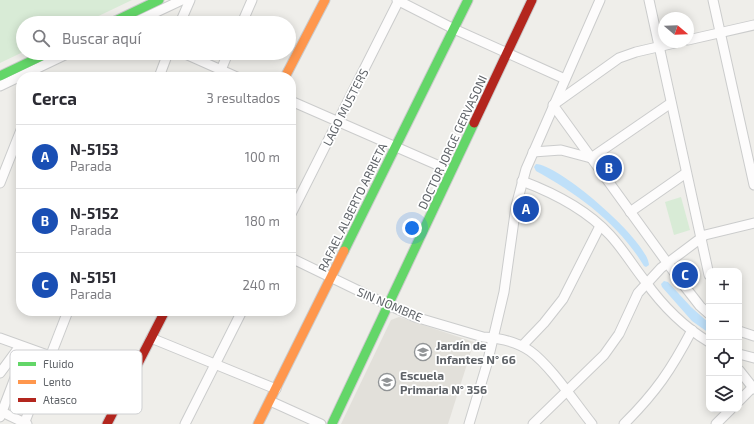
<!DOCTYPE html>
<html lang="es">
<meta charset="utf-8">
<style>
body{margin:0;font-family:"Exo 2",sans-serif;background:#f7f7f7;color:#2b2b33}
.controls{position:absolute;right:12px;bottom:12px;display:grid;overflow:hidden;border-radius:8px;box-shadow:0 2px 10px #0003}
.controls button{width:36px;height:36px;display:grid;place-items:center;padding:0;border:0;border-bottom:1px solid #e1e1e2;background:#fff;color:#2b2b33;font:20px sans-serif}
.compass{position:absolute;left:658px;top:12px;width:36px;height:36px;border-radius:50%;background:#fff;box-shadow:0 2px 10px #0003;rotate:109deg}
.you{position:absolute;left:412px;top:228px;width:14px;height:14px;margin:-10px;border:3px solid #fff;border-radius:50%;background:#1a73e8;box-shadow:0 0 0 6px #1a73e833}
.badge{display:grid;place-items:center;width:26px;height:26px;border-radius:50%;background:#1a73e8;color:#fff;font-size:13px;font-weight:700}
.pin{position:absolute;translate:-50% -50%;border:2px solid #fff;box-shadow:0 1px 4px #0006}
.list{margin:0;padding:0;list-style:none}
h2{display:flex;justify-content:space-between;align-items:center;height:52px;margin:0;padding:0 16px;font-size:17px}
h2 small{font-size:13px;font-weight:400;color:#7c7c81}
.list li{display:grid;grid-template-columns:26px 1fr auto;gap:12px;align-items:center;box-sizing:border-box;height:64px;padding:0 16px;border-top:1px solid #e1e1e2}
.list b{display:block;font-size:15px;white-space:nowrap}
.list p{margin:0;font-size:13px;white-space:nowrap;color:#7c7c81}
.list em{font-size:13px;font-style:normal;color:#7c7c81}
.icon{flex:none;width:22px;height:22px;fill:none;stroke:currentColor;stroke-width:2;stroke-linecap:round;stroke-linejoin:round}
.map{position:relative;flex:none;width:754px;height:424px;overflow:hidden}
.search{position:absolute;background:#fff;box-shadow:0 2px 10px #0003;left:16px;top:16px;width:280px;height:44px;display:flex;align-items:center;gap:10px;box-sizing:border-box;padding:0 14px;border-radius:22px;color:#7c7c81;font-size:15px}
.panel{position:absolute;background:#fff;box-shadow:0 2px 10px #0003;left:16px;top:72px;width:280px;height:244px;border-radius:16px}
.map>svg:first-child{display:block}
.education{fill:#e2e0da}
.green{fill:#d8ebd6}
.water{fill:#bfe0f9}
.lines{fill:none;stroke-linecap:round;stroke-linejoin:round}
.street-casing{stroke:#cbcccc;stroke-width:11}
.fast-casing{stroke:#cacacb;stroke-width:11}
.slow-casing{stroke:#cacacb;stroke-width:11}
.jam-casing{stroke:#cacacb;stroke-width:11}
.street{stroke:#fdfcfc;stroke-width:9}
.fast{stroke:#63d668;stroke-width:9}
.slow{stroke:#ff974d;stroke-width:9}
.jam{stroke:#b3261e;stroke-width:9}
.labels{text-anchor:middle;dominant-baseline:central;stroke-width:3.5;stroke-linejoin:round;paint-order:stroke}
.street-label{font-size:12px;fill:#5f6368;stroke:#fff}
.poi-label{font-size:12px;font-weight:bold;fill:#5f6368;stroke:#fff;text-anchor:start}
.key{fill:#fff;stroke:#cfd0d2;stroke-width:1}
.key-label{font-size:11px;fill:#5f6368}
</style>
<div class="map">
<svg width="754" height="424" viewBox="0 0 754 424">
<rect width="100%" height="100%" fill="#efeeea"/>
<polygon class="education" points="399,317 474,342 448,424 341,424 391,320"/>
<g class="green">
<polygon points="0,0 132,0 84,23 23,23 23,52 0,63"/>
<polygon points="681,197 690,230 674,235 665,202"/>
</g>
<g class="water">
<path d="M 536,164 C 560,165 648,241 649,265 L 646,267 L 644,266 C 619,224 578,194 536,171 L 534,167 Z"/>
<polygon points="664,281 668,282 691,307 709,323 709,333 692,321 662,287 661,284"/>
</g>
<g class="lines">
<g class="street-casing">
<g id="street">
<polyline points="397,0 454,29 565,79"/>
<polyline points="649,0 709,275"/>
<polyline points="713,0 754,185"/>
<polyline points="133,23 182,0"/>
<polyline points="180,23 190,0"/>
<polyline points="242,23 252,0"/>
<polyline points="688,40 754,25"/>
<polyline points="679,42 636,52 619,58 553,105 679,279 700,306 709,314"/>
<polyline points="183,53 237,77"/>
<polyline points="221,70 228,53"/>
<polyline points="159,77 168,53"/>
<polyline points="0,86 69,53"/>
<polyline points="291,101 451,171"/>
<polyline points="533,152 561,150 591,158"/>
<polyline points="591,158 671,103"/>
<path d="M 522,181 C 554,193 586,209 610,235 C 623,249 633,266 645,281 C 662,305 684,327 709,342"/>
<polyline points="0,183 21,130"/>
<polyline points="630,212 686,173"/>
<polyline points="291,214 399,0"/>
<path d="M 291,258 L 388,305 L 415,317 L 483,337 C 499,338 517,342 530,351 C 551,366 575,403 592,424"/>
<polyline points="739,331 754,336"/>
<polyline points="0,338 50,356"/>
<polyline points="151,338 276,389"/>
<polyline points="522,346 544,323 563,299 600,226"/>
<polyline points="739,354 754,358"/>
<polyline points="739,370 754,389"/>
<polyline points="0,373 20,346"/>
<polyline points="270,401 321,424"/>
<polyline points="739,401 753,387"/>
<polyline points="2,412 27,424"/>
<polyline points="0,417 26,349"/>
<polyline points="24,424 68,311"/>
<polyline points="185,424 242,311"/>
<polyline points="469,424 487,364 504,292 516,206 526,169 600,0"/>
<polyline points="533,424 604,355 619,334 638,293 661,268 705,235 754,223"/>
<path d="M 624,424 C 656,392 671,370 692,330"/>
<polyline points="716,424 731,409"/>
</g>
</g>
<g class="fast-casing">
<g id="fast">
<polyline points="111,23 159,0"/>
<polyline points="0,76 48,53"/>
<polyline points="344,251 468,0"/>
<polyline points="332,424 474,123"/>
</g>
</g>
<g class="slow-casing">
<g id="slow">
<polyline points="285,77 325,0"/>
<polyline points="258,424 344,251"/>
</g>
</g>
<g class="jam-casing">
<g id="jam">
<polyline points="474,123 532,0"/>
<polyline points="107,424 165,311"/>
</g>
</g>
<use href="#street" class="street"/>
<use href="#fast" class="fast"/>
<use href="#slow" class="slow"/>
<use href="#jam" class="jam"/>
</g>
<defs>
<g id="school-ring" transform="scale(0.9)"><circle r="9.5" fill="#fff" stroke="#919496" stroke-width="1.5"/><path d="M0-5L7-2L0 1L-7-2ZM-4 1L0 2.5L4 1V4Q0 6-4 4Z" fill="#919496"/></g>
</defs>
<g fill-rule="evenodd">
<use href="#school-ring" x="423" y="352"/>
<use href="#school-ring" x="387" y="382"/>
</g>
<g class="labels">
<g class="street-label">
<text transform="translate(345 107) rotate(-63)">LAGO MUSTERS</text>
<text transform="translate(452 142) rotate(-65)">DOCTOR JORGE GERVASONI</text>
<text transform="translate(352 207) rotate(-64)">RAFAEL ALBERTO ARRIETA</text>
<text transform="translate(390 304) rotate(23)">SIN NOMBRE</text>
</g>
<g class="poi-label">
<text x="436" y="345">Jardín de<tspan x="436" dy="14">Infantes N° 66</tspan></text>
<text x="400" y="375">Escuela<tspan x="400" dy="14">Primaria N° 356</tspan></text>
</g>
</g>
<rect x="10" y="350" width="132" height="64" rx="6" class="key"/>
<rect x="18" y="362" width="18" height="4" fill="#63d668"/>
<rect x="18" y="380" width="18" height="4" fill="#ff974d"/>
<rect x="18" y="398" width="18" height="4" fill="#b3261e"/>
<g class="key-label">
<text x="43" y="368">Fluido</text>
<text x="43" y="386">Lento</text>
<text x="43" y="404">Atasco</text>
</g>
</svg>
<div class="controls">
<button>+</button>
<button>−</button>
<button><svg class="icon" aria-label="locate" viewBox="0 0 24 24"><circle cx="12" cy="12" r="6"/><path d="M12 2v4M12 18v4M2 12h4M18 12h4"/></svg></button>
<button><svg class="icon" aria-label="layers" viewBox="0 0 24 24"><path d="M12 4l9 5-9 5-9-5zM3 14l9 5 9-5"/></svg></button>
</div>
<svg class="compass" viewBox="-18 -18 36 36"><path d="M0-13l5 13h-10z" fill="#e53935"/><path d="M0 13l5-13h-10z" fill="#7c7c81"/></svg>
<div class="you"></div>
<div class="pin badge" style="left:526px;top:209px;background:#1a4fb4">A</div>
<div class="pin badge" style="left:609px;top:168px;background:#1a4fb4">B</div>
<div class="pin badge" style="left:685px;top:275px;background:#1a4fb4">C</div>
<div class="search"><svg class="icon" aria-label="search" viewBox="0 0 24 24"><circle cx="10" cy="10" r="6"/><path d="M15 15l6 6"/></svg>Buscar aquí</div>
<section class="panel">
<h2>Cerca<small>3 resultados</small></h2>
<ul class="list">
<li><span class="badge" style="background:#1a4fb4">A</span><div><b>N-5153</b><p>Parada</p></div><em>100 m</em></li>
<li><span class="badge" style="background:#1a4fb4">B</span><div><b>N-5152</b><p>Parada</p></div><em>180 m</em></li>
<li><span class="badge" style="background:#1a4fb4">C</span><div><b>N-5151</b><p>Parada</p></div><em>240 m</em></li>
</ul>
</section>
</div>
